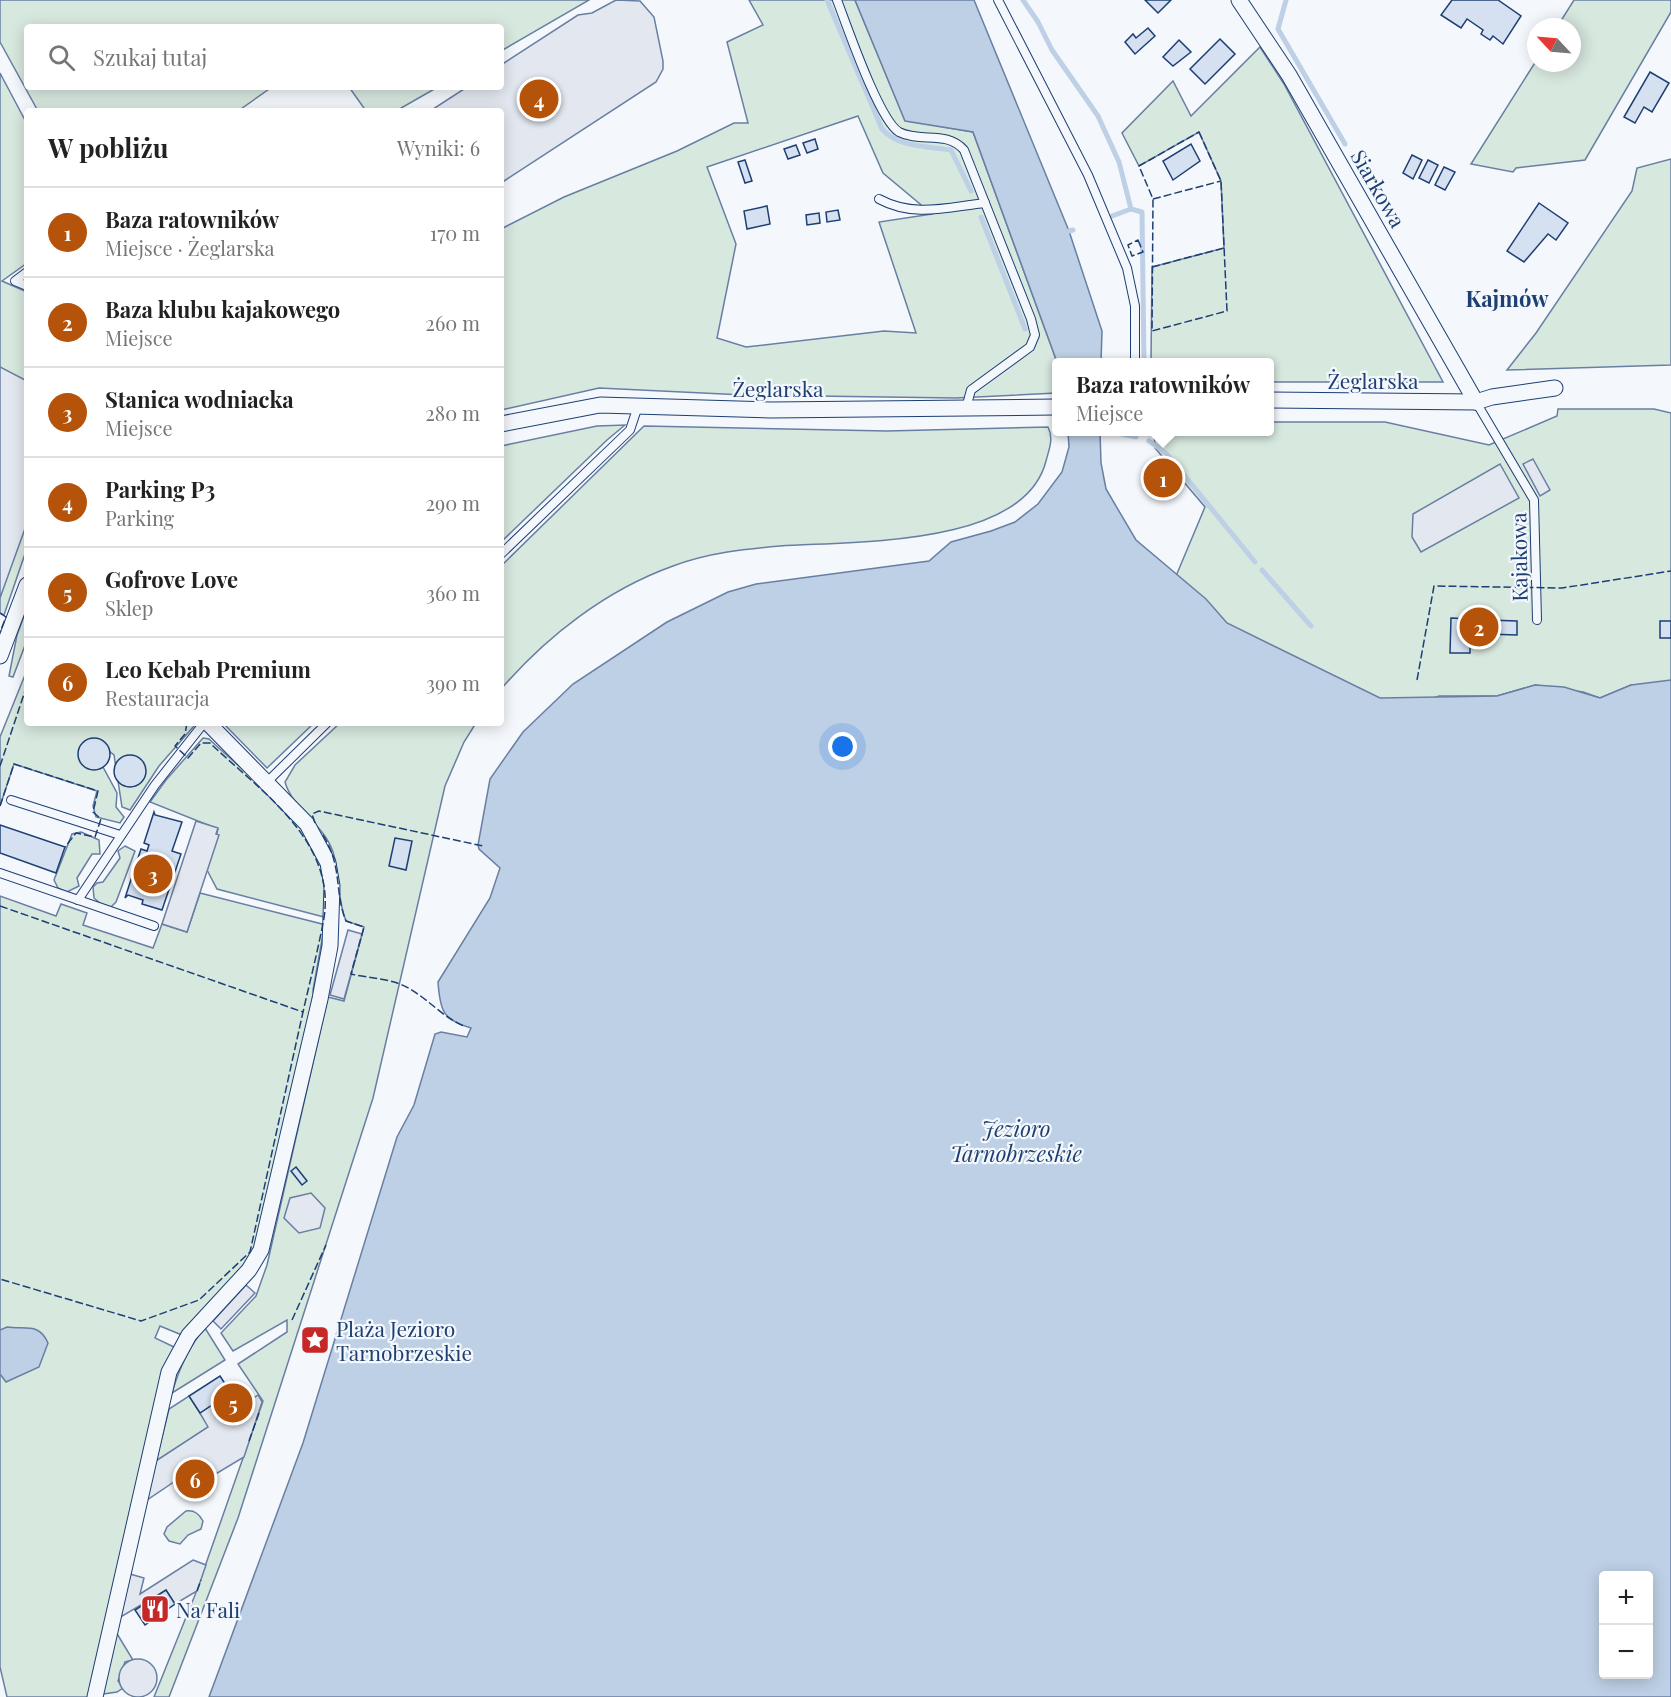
<!DOCTYPE html>
<html lang="pl">
<meta charset="utf-8">
<style>
body{margin:0;font-family:"Playfair Display",serif;background:#f2f2f2;color:#222}
.controls{position:absolute;right:18px;bottom:18px;display:grid;overflow:hidden;border-radius:6px;box-shadow:0 3px 15px #0003}
.controls button{width:54px;height:54px;display:grid;place-items:center;padding:0;border:0;border-bottom:2px solid #e0e0e0;background:#fff;color:#222;font:30px sans-serif}
.compass{position:absolute;left:1527px;top:18px;width:54px;height:54px;border-radius:50%;background:#fff;box-shadow:0 3px 15px #0003;rotate:296deg}
.you{position:absolute;left:843px;top:747px;width:21px;height:21px;margin:-15px;border:4px solid #fff;border-radius:50%;background:#1a73e8;box-shadow:0 0 0 9px #1a73e833}
.badge{display:grid;place-items:center;width:39px;height:39px;border-radius:50%;background:#b45309;color:#fff;font-size:20px;font-weight:700}
.pin{position:absolute;translate:-50% -50%;border:3px solid #fff;box-shadow:0 2px 6px #0006}
.popup{position:absolute;left:1052px;top:358px;width:222px;height:78px;box-sizing:border-box;display:grid;place-content:center;border-radius:6px;background:#fff;filter:drop-shadow(0 2px 4px #0005);font-size:20px;white-space:nowrap;color:#767676}
.popup b{font-size:22px;color:#222}
.popup::after{content:'';position:absolute;left:50%;top:100%;margin-left:-12px;border:12px solid transparent;border-top-color:#fff}
.list{margin:0;padding:0;list-style:none}
h2{display:flex;justify-content:space-between;align-items:center;height:78px;margin:0;padding:0 24px;font-size:26px}
h2 small{font-size:20px;font-weight:400;color:#767676}
.list li{display:grid;grid-template-columns:39px 1fr auto;gap:18px;align-items:center;box-sizing:border-box;height:90px;padding:0 24px;border-top:2px solid #e0e0e0}
.list b{display:block;font-size:22px;white-space:nowrap}
.list p{margin:0;font-size:20px;white-space:nowrap;color:#767676}
.list em{font-size:20px;font-style:normal;color:#767676}
.icon{flex:none;width:33px;height:33px;fill:none;stroke:currentColor;stroke-width:2;stroke-linecap:round;stroke-linejoin:round}
.map{position:relative;flex:none;width:1671px;height:1697px;overflow:hidden}
.search{position:absolute;background:#fff;box-shadow:0 3px 15px #0003;left:24px;top:24px;width:480px;height:66px;display:flex;align-items:center;gap:15px;box-sizing:border-box;padding:0 21px;border-radius:6px;color:#767676;font-size:22px}
.panel{position:absolute;background:#fff;box-shadow:0 3px 15px #0003;left:24px;top:108px;width:480px;height:618px;border-radius:6px}
.map>svg:first-child{display:block}
.green{fill:#d7e8df;stroke:#687fa3;stroke-width:1.5;fill-rule:evenodd}
.parking{fill:#e3e8f0;stroke:#687fa3;stroke-width:1.5}
.water{fill:#bed0e5;stroke:#687fa3;stroke-width:1.5;fill-rule:evenodd}
.lines{fill:none;stroke-linecap:round;stroke-linejoin:round}
.stream{stroke:#bed0e5;stroke-width:5}
.building{fill:#d5e0f0;stroke:#1d3f73;stroke-width:1.5}
.lane-casing{stroke:#1d3f73;stroke-width:10}
.street-casing{stroke:#1d3f73;stroke-width:17}
.lane{stroke:#f4f7fb;stroke-width:8}
.street{stroke:#f4f7fb;stroke-width:15}
.fence{stroke:#1d3f73;stroke-width:1.5;stroke-dasharray:8 3;stroke-linecap:butt}
.labels{text-anchor:middle;dominant-baseline:central;stroke-width:4.5;stroke-linejoin:round;paint-order:stroke}
.street-label{font-size:21px;fill:#1d3f73;stroke:#f4f7fb}
.poi-label{font-size:21px;fill:#1d3f73;stroke:#f4f7fb;text-anchor:start}
.neighbourhood-label{font-size:22px;font-weight:bold;fill:#1d3f73;stroke:#f4f7fb}
.water-label{font-size:22px;font-style:italic;fill:#1d3f73;stroke:#f4f7fb}
</style>
<div class="map">
<svg width="1671" height="1697" viewBox="0 0 1671 1697">
<rect width="100%" height="100%" fill="#f4f7fb"/>
<g class="green">
<polygon points="0,0 589,0 501,51 501,27 27,27 27,87 272,87 238,111 38,111 0,42"/>
<path d="M 749,0 L 855,0 L 905,120 L 973,132 L 1057,362 L 1056,393 L 956,398 L 744,395 L 599,388 L 501,410 L 501,229 L 564,197 L 677,151 L 734,123 L 748,123 L 727,42 L 763,25 ZM 858,116 L 883,173 L 932,214 L 879,222 L 916,333 L 884,331 L 746,347 L 717,338 L 736,244 L 707,167 Z"/>
<polygon points="1574,0 1671,0 1671,12 1585,160 1516,168 1513,172 1471,164 1536,61 1536,63 1572,63 1572,27 1557,27"/>
<polygon points="1260,47 1284,84 1443,382 1270,382 1270,362 1151,362 1152,267 1224,248 1221,181 1199,132 1139,166 1122,133 1173,81 1191,116"/>
<polygon points="0,73 27,124 27,263 2,281 27,292 27,548 4,615 0,613"/>
<polygon points="349,87 438,87 396,111 366,111"/>
<polygon points="1671,159 1671,365 1507,370 1536,333 1632,191 1637,168"/>
<polygon points="1558,409 1654,409 1671,413 1671,692 1631,685 1600,698 1583,692 1535,685 1497,696 1439,696 1340,733 1176,576 1205,507 1155,448 1154,432 1270,432 1270,422 1385,422 1489,445 1557,416"/>
<polygon points="625,425 607,440 501,542 501,446 597,426"/>
<path d="M 644,426 L 887,431 L 1048,427 C 1054,439 1049,449 1046,461 C 1024,548 851,541 780,546 C 744,549 707,553 673,566 C 606,590 547,636 501,689 L 501,566 Z"/>
<polygon points="27,608 27,640 13,677 9,676 17,635"/>
<polygon points="27,670 27,723 191,723 194,726 159,766 130,810 122,807 114,755 110,752 103,767 117,793 116,807 124,817 120,823 96,817 93,806 97,791 14,764 0,806 0,737"/>
<polygon points="223,723 314,723 267,768"/>
<path d="M 340,723 L 476,723 L 464,742 L 445,786 L 373,1098 L 238,1518 L 169,1697 L 154,1697 L 195,1595 L 263,1401 L 238,1364 L 287,1332 L 287,1320 L 233,1351 L 221,1333 L 256,1296 L 267,1265 L 328,997 L 344,1001 L 364,927 L 346,921 C 337,900 340,874 333,852 C 324,824 293,810 285,782 L 295,765 Z"/>
<path d="M 203,738 L 209,739 C 242,770 302,817 319,857 C 328,876 325,897 324,917 L 217,889 L 207,870 L 218,829 L 150,802 L 166,780 Z"/>
<polygon points="81,832 99,840 100,854 92,854 77,878 79,886 67,892 58,888 54,880 72,834"/>
<polygon points="125,846 135,851 116,902 111,907 101,904 94,898 93,887 97,883 103,882 120,858 118,851"/>
<polygon points="200,893 322,924 324,929 313,990 314,999 253,1254 182,1335 160,1326 155,1338 174,1347 89,1697 7,1697 0,1667 0,896 56,916 61,904 87,913 83,925 153,948 162,924 187,932"/>
<path d="M 205,1328 L 225,1360 L 172,1393 C 179,1369 188,1347 205,1328 Z"/>
<polygon points="189,1396 209,1427 156,1461 169,1409"/>
<path d="M 186,1511 C 195,1510 199,1514 203,1521 L 201,1529 L 188,1535 L 180,1544 L 169,1541 L 164,1534 L 167,1527 Z"/>
<polygon points="116,1632 133,1660 125,1662 118,1681 123,1688 117,1692 103,1694"/>
</g>
<g class="parking">
<polygon points="616,0 640,1 654,17 663,61 663,69 656,82 501,183 501,111 430,111 467,87 501,87 501,65 578,15 592,13"/>
<polygon points="0,367 27,381 27,523 0,598"/>
<polygon points="1533,459 1550,490 1540,496 1523,464"/>
<polygon points="1500,464 1519,498 1421,552 1412,537 1413,514"/>
<polygon points="196,821 218,828 216,834 219,835 187,932 162,924"/>
<polygon points="348,930 362,934 344,999 330,995"/>
<polygon points="311,1193 325,1208 320,1228 299,1233 284,1218 290,1198"/>
<polygon points="246,1285 255,1293 221,1329 213,1321"/>
<polygon points="258,1395 262,1402 244,1457 214,1475 205,1461 147,1500 150,1460 156,1461 208,1427 200,1413 212,1405 222,1419"/>
<polygon points="193,1560 206,1565 197,1591 175,1604 166,1590 119,1618 130,1574 144,1578 140,1594"/>
<circle cx="138" cy="1678" r="19"/>
</g>
<g class="water">
<polygon points="855,0 974,0 1069,231 1102,331 1101,362 1057,362 973,132 905,121"/>
<path d="M 1068,432 L 1100,432 L 1101,463 L 1106,489 L 1136,540 L 1206,599 L 1227,623 L 1380,698 L 1497,696 L 1535,685 L 1564,687 L 1600,698 L 1631,685 L 1671,680 L 1671,1697 L 209,1697 L 303,1443 L 397,1137 L 414,1105 L 435,1034 L 441,1032 L 467,1037 L 471,1028 C 443,1020 440,1011 438,982 L 490,898 L 500,868 L 479,849 L 478,845 L 490,779 L 523,732 L 573,684 L 667,622 L 728,592 L 756,584 L 929,561 L 951,542 L 991,531 L 1015,522 L 1038,504 L 1062,472 L 1069,447 ZM 1604,1576 L 1648,1576 L 1648,1674 L 1604,1674 Z"/>
<path d="M 7,1327 C 25,1330 39,1322 48,1343 L 39,1367 L 6,1382 L 0,1374 L 0,1330 Z"/>
</g>
<g class="lines">
<g class="stream">
<path d="M 827,0 L 882,129 C 899,148 927,146 951,150 L 971,191"/>
<polyline points="1023,0 1038,22 1052,50 1098,116 1119,162 1131,209"/>
<polyline points="1286,0 1278,29 1345,144"/>
<polyline points="1112,216 1131,209 1142,212 1144,362"/>
<polyline points="981,217 1025,329"/>
<polyline points="1069,231 1073,230"/>
<polyline points="1112,432 1136,437"/>
<polyline points="1149,441 1166,453 1255,562"/>
<polyline points="1262,570 1311,626"/>
</g>
</g>
<g class="building">
<polygon points="1145,0 1171,0 1158,13"/>
<polygon points="1452,0 1498,0 1521,16 1503,44 1493,36 1490,40 1481,34 1483,30 1467,19 1461,28 1441,15"/>
<polygon points="1148,28 1155,36 1135,54 1125,42 1133,34 1136,38"/>
<polygon points="1220,39 1235,54 1205,84 1190,69"/>
<polygon points="1179,40 1191,52 1173,66 1163,57"/>
<polygon points="1650,72 1669,83 1652,112 1644,107 1635,123 1624,117"/>
<polygon points="815,139 818,149 807,153 803,143"/>
<polygon points="1191,144 1200,161 1173,180 1163,161"/>
<polygon points="796,145 800,155 788,159 784,149"/>
<polygon points="1412,155 1422,160 1413,179 1403,173"/>
<polygon points="745,160 752,181 745,183 738,162"/>
<polygon points="1428,160 1438,165 1429,183 1419,178"/>
<polygon points="1444,167 1455,172 1445,190 1435,185"/>
<polygon points="1539,203 1568,223 1556,240 1548,234 1524,262 1507,251"/>
<polygon points="767,206 770,224 747,229 744,211"/>
<polygon points="838,210 840,220 827,222 826,212"/>
<polygon points="819,213 820,223 807,225 806,215"/>
<polygon points="1167,467 1174,477 1158,489 1151,479"/>
<polygon points="1471,612 1479,613 1478,619 1488,620 1486,644 1470,643"/>
<polygon points="1451,618 1470,619 1470,653 1450,653"/>
<polygon points="1488,620 1517,621 1517,635 1487,634"/>
<rect x="1660" y="621" width="11" height="17"/>
<circle cx="94" cy="754" r="16"/>
<circle cx="130" cy="771" r="16"/>
<polygon points="154,812 155,815 182,822 172,851 181,854 162,910 142,904 143,900 128,895 125,898 141,849 147,851 149,845 144,843"/>
<polygon points="0,825 65,847 56,873 0,853"/>
<polygon points="395,838 412,841 406,870 389,866"/>
<polygon points="296,1167 307,1181 302,1185 291,1171"/>
<polygon points="220,1376 229,1390 241,1384 251,1400 221,1419 212,1405 200,1413 189,1396"/>
<polygon points="205,1461 214,1475 184,1496 174,1481"/>
<polygon points="166,1590 175,1604 145,1625 135,1610"/>
</g>
<g class="lines">
<g class="lane-casing">
<g id="lane">
<path d="M 837,0 C 847,26 879,120 899,132 C 920,143 947,130 964,150 L 1031,319 L 1035,335 L 1030,347 L 971,390 L 966,408"/>
<polyline points="998,0 1088,175 1127,268 1135,306 1135,362"/>
<path d="M 879,199 C 914,218 948,207 985,203"/>
<polyline points="27,272 15,281 27,286"/>
<polyline points="1476,402 1534,500 1537,620"/>
<polyline points="501,554 630,430 638,406"/>
<polyline points="267,782 327,723"/>
<polyline points="11,800 120,835"/>
<polyline points="0,873 154,926"/>
<polyline points="78,900 155,785 204,723"/>
</g>
</g>
<g class="street-casing">
<g id="street">
<polyline points="1239,0 1289,75 1476,402"/>
<polyline points="1270,400 1476,402 1492,397 1555,388"/>
<polyline points="501,424 600,405 771,410 1056,407"/>
<polyline points="0,656 27,585"/>
<polyline points="95,1697 169,1372 189,1335 249,1270 261,1250 320,999 330,946 332,886 328,863 307,824 208,723"/>
</g>
</g>
<use href="#lane" class="lane"/>
<use href="#street" class="street"/>
<g class="fence">
<polygon points="1199,132 1221,181 1227,311 1152,331 1153,199 1139,166"/>
<polyline points="1153,199 1221,181"/>
<polygon points="1138,240 1143,252 1132,256 1128,245"/>
<polyline points="1152,267 1224,248"/>
<polyline points="0,613 6,617 0,632"/>
<polyline points="1417,680 1434,586 1562,588 1671,571"/>
<path d="M 187,723 L 185,734 L 175,746 L 188,758 L 201,743 L 210,743 C 259,790 336,840 324,918 C 318,950 310,981 303,1012"/>
<polyline points="0,766 27,685"/>
<polyline points="0,806 14,764 98,791 93,812 101,819 95,837 76,833 65,847"/>
<polyline points="315,823 312,814 319,811 483,846"/>
<path d="M 323,835 C 343,867 334,892 346,921 L 364,927 L 351,974 C 369,978 395,979 410,989 C 429,1000 444,1018 464,1026"/>
<polyline points="0,906 303,1012 250,1252 199,1300 141,1321 0,1279"/>
<polyline points="292,1320 326,1245"/>
<polyline points="249,1441 259,1413"/>
<polyline points="197,1591 201,1580"/>
</g>
</g>
<defs>
<g id="sight-square" transform="scale(1.5)"><rect x="-9" y="-9" width="18" height="18" rx="4" fill="#c62828" stroke="#f4f7fb"/><path d="M0-6L1.8-2.2L6-1.7L2.9 1.2L3.7 5.4L0 3.3L-3.7 5.4L-2.9 1.2L-6-1.7L-1.8-2.2Z" fill="#fff"/></g>
<g id="restaurant-square" transform="scale(1.5)"><rect x="-9" y="-9" width="18" height="18" rx="4" fill="#c62828" stroke="#f4f7fb"/><path d="M-5-6h1v4h1v-4h1v4h1v-4h1v5L-1.5 .5V6h-2V.5L-5-1ZM5-6V6H3V1.5H1.5Q1.5-4 5-6Z" fill="#fff"/></g>
</defs>
<g fill-rule="evenodd">
<use href="#sight-square" x="315" y="1340"/>
<use href="#restaurant-square" x="155" y="1609"/>
</g>
<g class="labels">
<g class="street-label">
<text transform="translate(1379 188) rotate(60)">Siarkowa</text>
<text x="1373" y="380">Żeglarska</text>
<text x="778" y="388">Żeglarska</text>
<text transform="translate(1518 557) rotate(-91)">Kajakowa</text>
</g>
<g class="poi-label">
<text x="336" y="1328">Plaża Jezioro<tspan x="336" dy="24">Tarnobrzeskie</tspan></text>
<text x="176" y="1609">Na Fali</text>
</g>
<g class="neighbourhood-label">
<text x="1507" y="298">Kajmów</text>
</g>
<g class="water-label">
<text x="1016" y="1128">Jezioro<tspan x="1016" dy="25">Tarnobrzeskie</tspan></text>
</g>
</g>
</svg>
<div class="controls">
<button>+</button>
<button>−</button>
</div>
<svg class="compass" viewBox="-18 -18 36 36"><path d="M0-13l5 13h-10z" fill="#e53935"/><path d="M0 13l5-13h-10z" fill="#767676"/></svg>
<div class="you"></div>
<div class="pin badge" style="left:1163px;top:478px">1</div>
<div class="popup"><b>Baza ratowników</b>Miejsce</div>
<div class="pin badge" style="left:1479px;top:627px">2</div>
<div class="pin badge" style="left:153px;top:874px">3</div>
<div class="pin badge" style="left:539px;top:99px">4</div>
<div class="pin badge" style="left:233px;top:1403px">5</div>
<div class="pin badge" style="left:195px;top:1479px">6</div>
<div class="search"><svg class="icon" aria-label="search" viewBox="0 0 24 24"><circle cx="10" cy="10" r="6"/><path d="M15 15l6 6"/></svg>Szukaj tutaj</div>
<section class="panel">
<h2>W pobliżu<small>Wyniki: 6</small></h2>
<ul class="list">
<li><span class="badge">1</span><div><b>Baza ratowników</b><p>Miejsce · Żeglarska</p></div><em>170 m</em></li>
<li><span class="badge">2</span><div><b>Baza klubu kajakowego</b><p>Miejsce</p></div><em>260 m</em></li>
<li><span class="badge">3</span><div><b>Stanica wodniacka</b><p>Miejsce</p></div><em>280 m</em></li>
<li><span class="badge">4</span><div><b>Parking P3</b><p>Parking</p></div><em>290 m</em></li>
<li><span class="badge">5</span><div><b>Gofrove Love</b><p>Sklep</p></div><em>360 m</em></li>
<li><span class="badge">6</span><div><b>Leo Kebab Premium</b><p>Restauracja</p></div><em>390 m</em></li>
</ul>
</section>
</div>
